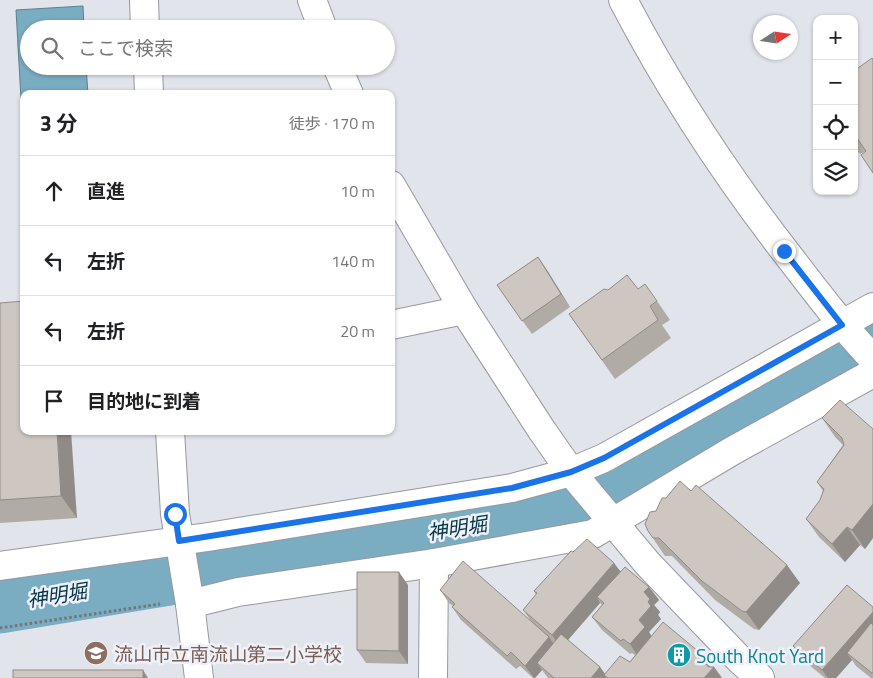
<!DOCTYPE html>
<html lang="ja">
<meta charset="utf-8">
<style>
body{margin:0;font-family:"Titillium Web","Noto Sans JP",sans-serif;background:#f2f2f2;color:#202124}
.controls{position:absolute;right:15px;top:15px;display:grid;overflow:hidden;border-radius:10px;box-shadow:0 1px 4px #0004}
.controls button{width:45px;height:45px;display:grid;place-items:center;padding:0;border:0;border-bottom:1px solid #e0e0e0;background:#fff;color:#202124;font:25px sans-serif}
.compass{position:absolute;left:753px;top:15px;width:45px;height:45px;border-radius:50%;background:#fff;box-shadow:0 1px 4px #0004;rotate:78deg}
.stop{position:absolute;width:15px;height:15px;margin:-11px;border:4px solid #1a73e8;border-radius:50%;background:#fff}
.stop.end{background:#1a73e8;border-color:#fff;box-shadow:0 1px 5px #0008}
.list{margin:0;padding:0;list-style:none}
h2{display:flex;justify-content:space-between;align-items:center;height:65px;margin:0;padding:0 20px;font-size:21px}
h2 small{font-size:16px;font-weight:400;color:#757577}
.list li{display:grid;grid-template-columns:32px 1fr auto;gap:15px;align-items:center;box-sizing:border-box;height:70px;padding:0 20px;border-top:1px solid #e0e0e0}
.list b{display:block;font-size:19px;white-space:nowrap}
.list em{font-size:16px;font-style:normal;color:#757577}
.icon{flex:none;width:28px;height:28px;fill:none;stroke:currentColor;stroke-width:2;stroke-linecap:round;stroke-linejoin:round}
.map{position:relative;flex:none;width:873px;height:678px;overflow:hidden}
.search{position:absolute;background:#fff;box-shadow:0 1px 4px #0004;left:20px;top:20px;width:375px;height:55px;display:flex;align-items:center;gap:12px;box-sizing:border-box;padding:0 18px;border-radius:28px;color:#757577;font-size:19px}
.panel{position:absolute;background:#fff;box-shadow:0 1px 4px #0004;left:20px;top:90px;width:375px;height:345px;border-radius:10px}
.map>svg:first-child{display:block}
.water{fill:#7aacc2;stroke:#5c8090}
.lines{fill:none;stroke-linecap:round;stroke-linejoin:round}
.river{stroke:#7aacc2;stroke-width:59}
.minor-casing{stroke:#9799a0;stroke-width:30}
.path{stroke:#73757a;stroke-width:3;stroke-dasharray:2.5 2.5;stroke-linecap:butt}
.minor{stroke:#fff;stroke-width:28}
.wall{fill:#b1aba6;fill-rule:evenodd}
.shaded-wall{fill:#908b87}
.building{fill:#cec7c1;stroke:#908b87}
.route{stroke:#1a73e8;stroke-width:6}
.labels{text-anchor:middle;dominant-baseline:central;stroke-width:5;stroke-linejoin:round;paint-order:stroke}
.education-label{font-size:19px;fill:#785e54;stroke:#eef1f9;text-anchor:start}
.culture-label{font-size:19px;fill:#0d838f;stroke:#eef1f9;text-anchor:start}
.water-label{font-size:20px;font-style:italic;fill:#063545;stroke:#eef1f9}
</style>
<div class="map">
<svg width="873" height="678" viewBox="0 0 873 678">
<rect width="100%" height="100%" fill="#e1e4eb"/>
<polygon class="water" points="83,6 84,29 29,29 29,66 86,66 88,94 24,94 23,135 16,10"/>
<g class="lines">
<polyline class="river" points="0,604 574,509 695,442 873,338"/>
<g class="minor-casing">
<g id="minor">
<polyline points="144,0 145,29"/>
<polyline points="312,0 323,29"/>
<path d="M 623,0 C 671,92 727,177 791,259 C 817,293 843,327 873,359"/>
<polyline points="148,66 149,94"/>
<polyline points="337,66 349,94"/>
<polyline points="391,185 464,310 541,429 571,472 648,564 740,660 760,678"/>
<polyline points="391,325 464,310"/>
<polyline points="170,431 175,514 190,604 199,678"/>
<polyline points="0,566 208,537 512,488 571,472 604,458 873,307"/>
<polyline points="190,604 238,592 434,563 593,534 732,451 873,373"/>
<polyline points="433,678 434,563"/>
</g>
</g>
<polyline class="path" points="0,628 160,604"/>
<use href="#minor" class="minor"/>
</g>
<g class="wall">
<polygon points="854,71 873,173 866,151 860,154 854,147"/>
<polygon points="538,257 570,307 532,334 497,285"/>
<polygon points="638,289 657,301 670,320 662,325 671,338 615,379 569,314 608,290"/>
<polygon points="0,303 77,518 0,523"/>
<polygon points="822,418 873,429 873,538 865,549 860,545 845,562 819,537 806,519 820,500 823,491 817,482 843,445 835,437"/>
<polygon points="691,491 800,583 759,630 754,629 715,600 672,556 665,556 648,531 656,511 666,498"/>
<path d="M 573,552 L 620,571 L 649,587 L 659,600 L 654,605 L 660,612 L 658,615 L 661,619 L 649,632 L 651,636 L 699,652 L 710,667 L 714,667 L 722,678 L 548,678 L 542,670 L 535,678 L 533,678 L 520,666 L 516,669 L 461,620 L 452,607 L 453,606 L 449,603 L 440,590 L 531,621 L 523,610 L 536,595 L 534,591 ZM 600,603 L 602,605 L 592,617 L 602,630 L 630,654 L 632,653 L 635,655 L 630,662 L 605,674 L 600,667 L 568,640 Z"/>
<polygon points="408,585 408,664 366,663 357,650"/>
<polygon points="873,607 873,678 871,678 856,666 852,660 836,678 825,678 803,660 793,646"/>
</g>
<g class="shaded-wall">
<polygon points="538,257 547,270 570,307 561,294"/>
<polygon points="57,431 71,431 77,518 61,496"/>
<polygon points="873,504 873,538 865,549 852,530"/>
<polygon points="847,527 860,545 845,562 832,544"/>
<polygon points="614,563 624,576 597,597 600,603 561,648 552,635"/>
<polygon points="787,565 800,583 759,630 746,612"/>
<polygon points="399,572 408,585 408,664 399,651"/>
<polygon points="649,587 659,600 654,605 660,612 658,615 661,619 649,632 654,640 639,658 630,644 639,620 648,602 644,592"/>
<polygon points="873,612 873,636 847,653 852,660 836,678 828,678 822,670"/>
<polygon points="549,637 558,650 537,663 542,670 535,678 534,678 525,666"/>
<polygon points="699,652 712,670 714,667 722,678 704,678 696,656"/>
<polygon points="600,667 608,678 604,675 606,678 591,678"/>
<polygon points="143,670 148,678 143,678"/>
</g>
<g class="building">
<polygon points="872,58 873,59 873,173 861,155 866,151 854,134 854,71"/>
<polygon points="538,257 561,294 522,321 497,285"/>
<polygon points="627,275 638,289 645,284 657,301 650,306 658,320 602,360 569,314 604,289 608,290"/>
<polygon points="24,301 24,431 57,431 61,496 0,500 0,303"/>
<polygon points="840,400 873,429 873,504 852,530 847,527 832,544 806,519 820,500 824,489 817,482 844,445 842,438 822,418"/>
<polygon points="680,481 691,491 696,485 787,565 746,612 742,611 702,581 659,538 653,538 648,531 645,524 650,512 656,511 662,498 666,498"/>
<polygon points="587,539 614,563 552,635 523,610 537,593 534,591 571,551 573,552"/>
<polygon points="463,561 549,637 525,666 511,652 507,656 452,607 455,604 440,590"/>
<polygon points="625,567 649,587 644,592 650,599 648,602 651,606 639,620 645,627 630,644 623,639 621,641 592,617 604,603 597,597"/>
<polygon points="357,572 399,572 399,651 357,650"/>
<polygon points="847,585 873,607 873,612 822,670 793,646"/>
<polygon points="663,622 699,652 696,656 709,667 714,667 704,678 608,678 604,675 620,656 630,662"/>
<polygon points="871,623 873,625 873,672 872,673 847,653"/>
<polygon points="561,634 600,667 591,678 554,678 537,663"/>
<rect x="13" y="670" width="130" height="8"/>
</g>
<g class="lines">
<polyline class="route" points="175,514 179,541 512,488 571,472 604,458 842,325 784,251"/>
</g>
<defs>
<g id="school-disc" transform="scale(1.25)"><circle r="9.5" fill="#8d6e63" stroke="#eef1f9"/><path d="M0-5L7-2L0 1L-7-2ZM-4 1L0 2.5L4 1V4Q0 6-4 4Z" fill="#fff"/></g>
<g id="building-disc" transform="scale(1.25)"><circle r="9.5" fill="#0f9aa8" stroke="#eef1f9"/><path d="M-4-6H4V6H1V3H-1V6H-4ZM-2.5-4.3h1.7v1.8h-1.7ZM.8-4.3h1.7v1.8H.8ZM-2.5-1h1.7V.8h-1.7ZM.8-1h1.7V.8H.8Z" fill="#fff"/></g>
</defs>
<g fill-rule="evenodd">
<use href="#school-disc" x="96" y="653"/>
<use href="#building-disc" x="679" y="655"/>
</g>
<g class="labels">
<g class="education-label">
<text x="114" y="653">流山市立南流山第二小学校</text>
</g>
<g class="culture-label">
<text x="696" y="655">South Knot Yard</text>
</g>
<g class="water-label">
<text transform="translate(457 528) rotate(-9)">神明堀</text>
<text transform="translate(57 595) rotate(-9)">神明堀</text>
</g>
</g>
</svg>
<div class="controls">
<button>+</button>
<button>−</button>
<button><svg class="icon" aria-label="locate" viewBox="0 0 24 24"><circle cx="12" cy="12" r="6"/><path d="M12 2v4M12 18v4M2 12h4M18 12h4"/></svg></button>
<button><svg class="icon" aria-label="layers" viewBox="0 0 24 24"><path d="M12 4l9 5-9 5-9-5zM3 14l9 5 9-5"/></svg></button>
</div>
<svg class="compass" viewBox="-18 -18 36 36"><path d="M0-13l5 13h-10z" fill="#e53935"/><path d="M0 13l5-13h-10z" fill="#757577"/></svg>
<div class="stop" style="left:175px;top:514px"></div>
<div class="stop end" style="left:784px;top:251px"></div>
<div class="search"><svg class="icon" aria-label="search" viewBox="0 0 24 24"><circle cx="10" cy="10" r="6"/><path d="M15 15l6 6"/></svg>ここで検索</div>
<section class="panel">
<h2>3 分<small>徒歩 · 170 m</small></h2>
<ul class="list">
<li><svg class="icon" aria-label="ahead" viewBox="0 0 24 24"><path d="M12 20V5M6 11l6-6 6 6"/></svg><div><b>直進</b></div><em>10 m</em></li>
<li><svg class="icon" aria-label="left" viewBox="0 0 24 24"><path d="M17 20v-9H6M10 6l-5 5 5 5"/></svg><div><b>左折</b></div><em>140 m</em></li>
<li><svg class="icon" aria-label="left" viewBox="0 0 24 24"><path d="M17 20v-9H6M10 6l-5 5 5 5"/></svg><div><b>左折</b></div><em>20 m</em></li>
<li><svg class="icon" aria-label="arrive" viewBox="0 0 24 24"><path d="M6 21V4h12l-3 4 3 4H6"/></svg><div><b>目的地に到着</b></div></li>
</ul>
</section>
</div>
